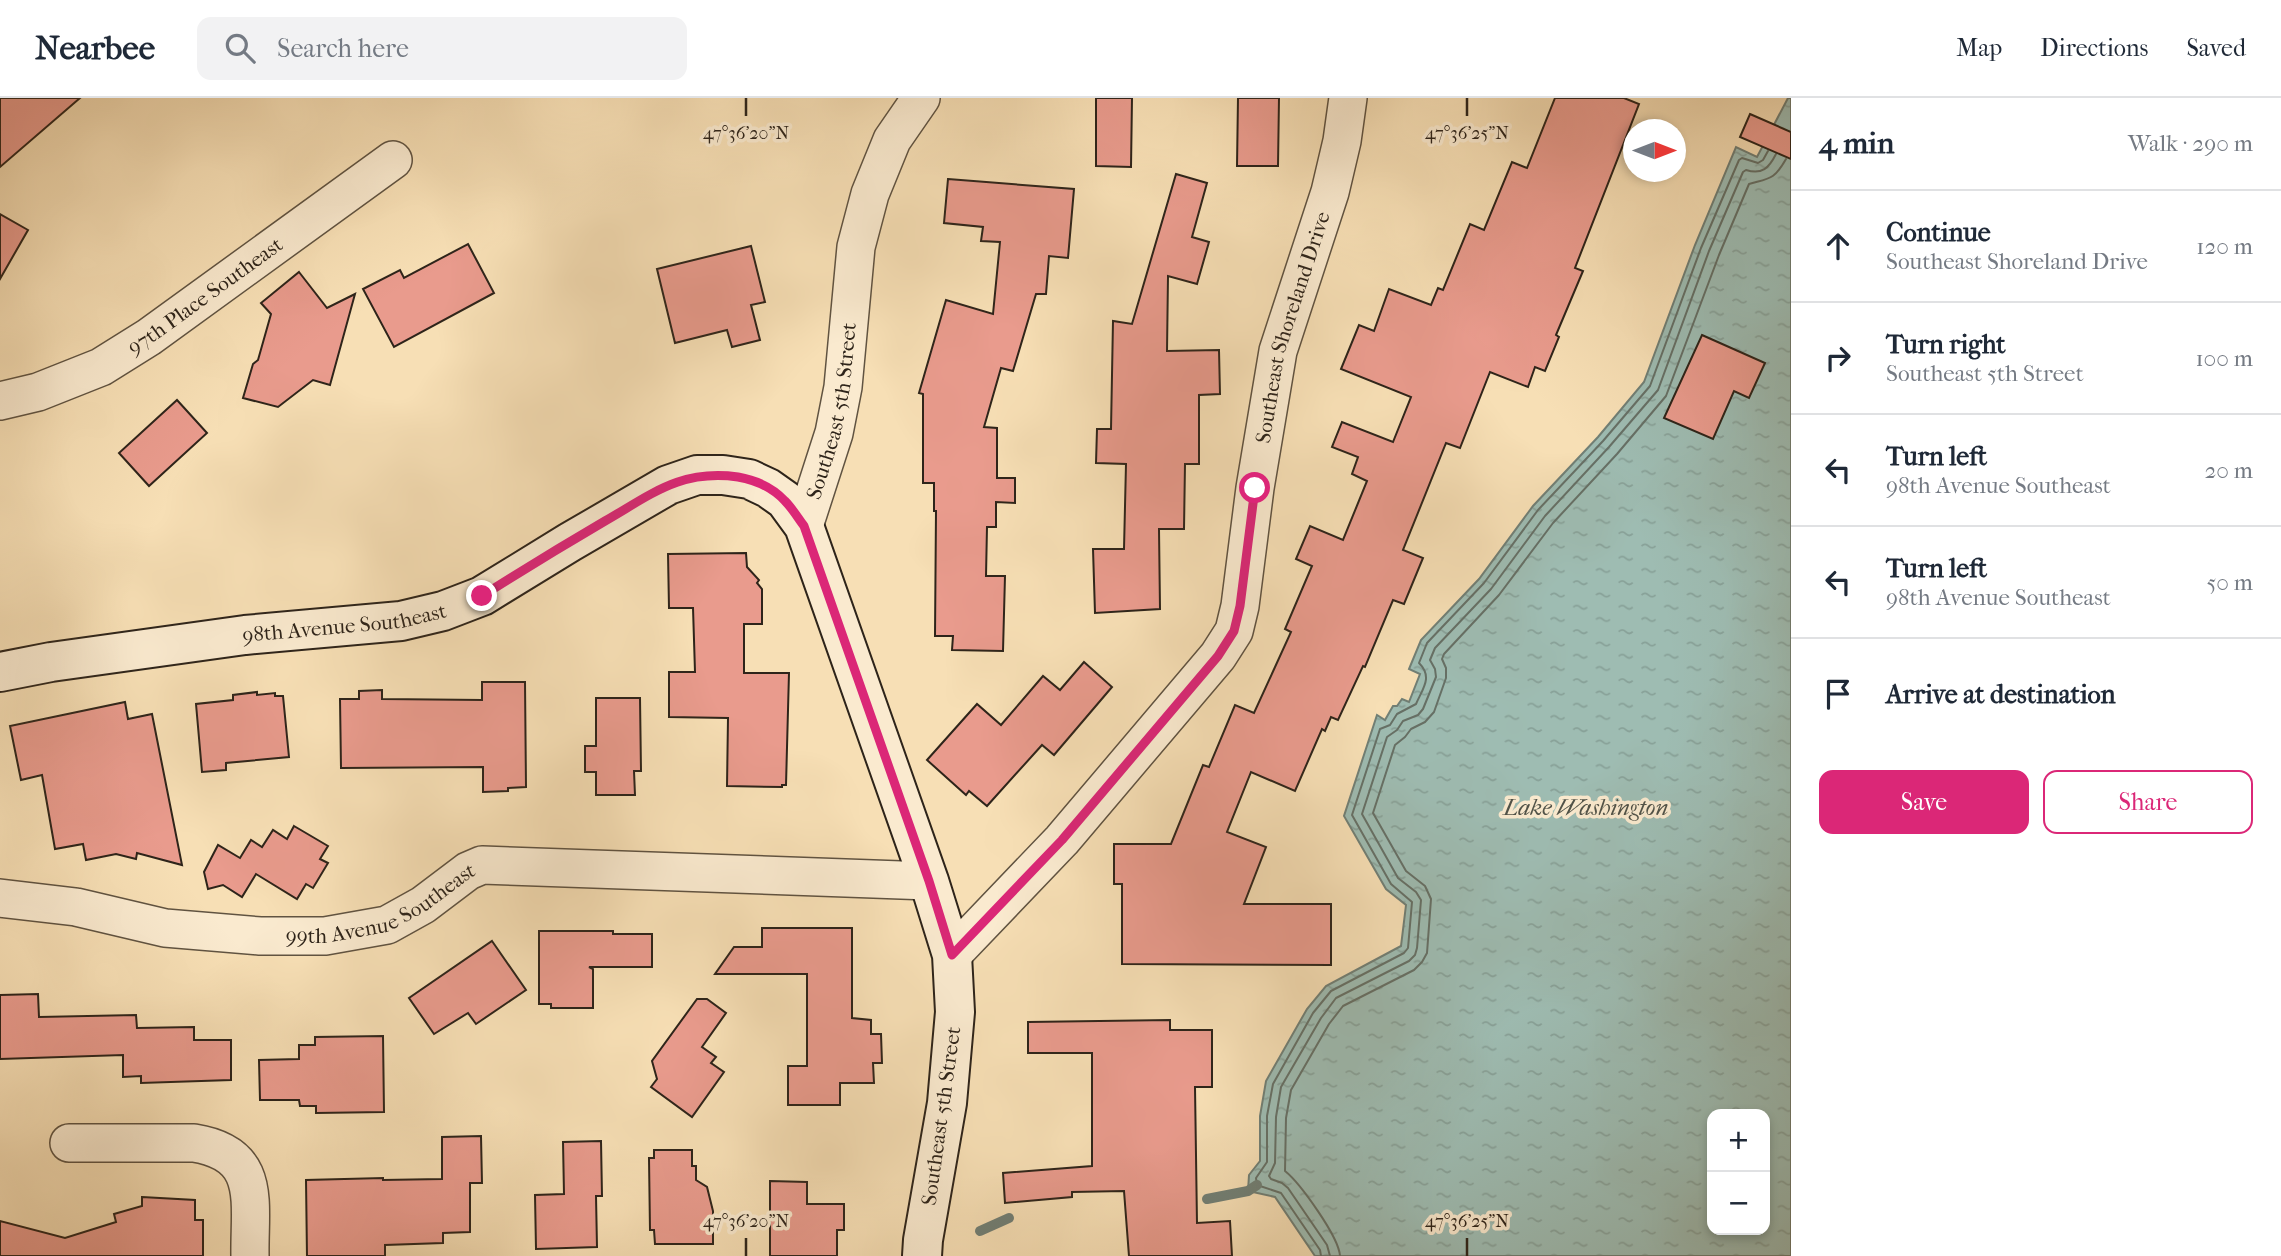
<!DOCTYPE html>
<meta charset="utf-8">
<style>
body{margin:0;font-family:"IM FELL French Canon",serif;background:#f2f2f3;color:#1f2937}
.controls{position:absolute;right:21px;bottom:21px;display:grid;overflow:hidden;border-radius:14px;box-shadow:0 4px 10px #0003}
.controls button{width:63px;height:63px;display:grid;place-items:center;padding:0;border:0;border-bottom:2px solid #e0e1e3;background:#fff;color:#1f2937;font:35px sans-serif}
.compass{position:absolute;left:1623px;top:21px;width:63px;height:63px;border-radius:50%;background:#fff;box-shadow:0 4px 10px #0003;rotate:90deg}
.stop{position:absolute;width:21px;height:21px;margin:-16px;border:5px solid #db2777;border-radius:50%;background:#fff}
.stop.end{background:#db2777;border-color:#fff;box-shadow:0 2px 7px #0008}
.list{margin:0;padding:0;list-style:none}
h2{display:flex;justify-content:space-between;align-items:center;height:91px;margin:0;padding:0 28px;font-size:30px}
h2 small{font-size:23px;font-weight:400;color:#747a83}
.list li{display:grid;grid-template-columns:46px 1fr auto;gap:21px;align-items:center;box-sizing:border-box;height:112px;padding:0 28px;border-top:2px solid #e0e1e3}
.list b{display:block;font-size:26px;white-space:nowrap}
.list p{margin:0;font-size:23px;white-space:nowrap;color:#747a83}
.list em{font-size:23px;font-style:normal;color:#747a83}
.actions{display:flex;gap:14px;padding:21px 28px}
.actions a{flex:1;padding:16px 0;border:2px solid #db2777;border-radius:14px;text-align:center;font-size:24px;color:#db2777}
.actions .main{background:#db2777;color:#fff}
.icon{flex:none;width:38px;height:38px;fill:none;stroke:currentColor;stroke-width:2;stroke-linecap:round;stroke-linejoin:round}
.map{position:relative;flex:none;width:1791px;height:1158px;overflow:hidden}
header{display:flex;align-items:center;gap:42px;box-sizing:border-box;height:98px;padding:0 35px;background:#fff;border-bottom:2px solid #e0e1e3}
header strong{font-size:33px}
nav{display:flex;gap:38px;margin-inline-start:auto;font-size:24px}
.search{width:490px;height:63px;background:#f2f2f3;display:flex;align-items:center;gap:18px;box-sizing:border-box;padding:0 24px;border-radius:14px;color:#747a83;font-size:26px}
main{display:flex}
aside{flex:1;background:#fff}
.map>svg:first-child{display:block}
.water{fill:url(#water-ripples);stroke:#717f75;stroke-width:2;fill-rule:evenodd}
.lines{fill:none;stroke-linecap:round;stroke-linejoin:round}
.shore{stroke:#667066;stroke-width:2}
.stream{stroke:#717f75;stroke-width:10}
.building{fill:#e99b8d;stroke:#2e241a;stroke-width:2}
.street-casing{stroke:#605341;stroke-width:40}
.secondary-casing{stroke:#2e241a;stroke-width:42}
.street{stroke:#faeacf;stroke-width:37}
.secondary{stroke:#faeacf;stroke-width:38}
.route{stroke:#db2777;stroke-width:9}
.ticks{fill:none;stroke:#2e241a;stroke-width:2.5}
.labels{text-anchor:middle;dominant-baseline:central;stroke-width:7;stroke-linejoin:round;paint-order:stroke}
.street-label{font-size:21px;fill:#2e241a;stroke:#faeacf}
.water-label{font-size:23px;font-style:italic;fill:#505248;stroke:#faeacf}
.ticks-label{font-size:18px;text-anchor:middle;fill:#2e241a;stroke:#faeacf;stroke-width:7;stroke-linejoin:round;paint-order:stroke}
</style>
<header>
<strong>Nearbee</strong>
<div class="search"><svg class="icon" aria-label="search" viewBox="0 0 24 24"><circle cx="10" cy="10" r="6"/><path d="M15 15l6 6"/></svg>Search here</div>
<nav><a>Map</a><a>Directions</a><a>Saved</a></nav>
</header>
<main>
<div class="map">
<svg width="1791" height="1158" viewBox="0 0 1791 1158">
<defs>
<pattern id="water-ripples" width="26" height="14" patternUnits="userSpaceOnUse" patternTransform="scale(1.75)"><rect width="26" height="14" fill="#9ebcb2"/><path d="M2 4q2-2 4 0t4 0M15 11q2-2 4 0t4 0" fill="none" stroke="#88a198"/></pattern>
</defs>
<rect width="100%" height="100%" fill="#f7dfb5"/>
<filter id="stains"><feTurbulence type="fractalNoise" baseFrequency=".00286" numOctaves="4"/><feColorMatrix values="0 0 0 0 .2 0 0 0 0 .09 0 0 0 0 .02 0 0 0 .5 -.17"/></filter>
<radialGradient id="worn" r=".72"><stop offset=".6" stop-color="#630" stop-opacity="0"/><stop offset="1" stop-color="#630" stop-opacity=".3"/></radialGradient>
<path class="water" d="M 1788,0 L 1791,0 L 1791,1158 L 1315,1158 L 1275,1099 L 1248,1093 L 1249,1077 L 1260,1063 L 1260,1018 L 1266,983 L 1307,911 L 1326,888 L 1401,848 L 1406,807 L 1386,791 L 1344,718 L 1377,617 L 1385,622 L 1393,608 L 1397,608 L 1402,601 L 1409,604 L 1420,576 L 1409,571 L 1421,542 L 1479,481 L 1533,408 L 1598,339 L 1644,284 L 1695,147 L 1736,49 L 1757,59 ZM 1712,1016 L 1765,1016 L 1765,1132 L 1712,1132 Z"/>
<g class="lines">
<g class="shore">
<path d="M 1321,1158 L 1320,1152 L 1281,1095 L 1257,1087 L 1256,1080 L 1267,1064 L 1267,1018 L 1273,986 L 1313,915 L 1331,893 L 1404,855 L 1408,850 L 1412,804 L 1391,786 L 1352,717 L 1380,631 L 1390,627 L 1397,616 L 1416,606 C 1423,590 1433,579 1419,565 L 1427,545 L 1484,485 L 1538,412 L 1603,343 L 1650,288 L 1701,150 L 1739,62 L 1742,60 L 1758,65 L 1763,62 L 1768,53"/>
<path d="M 1330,1158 L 1327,1147 L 1288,1090 L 1282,1085 L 1271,1081 L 1269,1078 L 1275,1065 L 1276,1019 L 1281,989 L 1321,920 L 1336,900 L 1409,863 L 1415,857 L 1417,850 L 1421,802 L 1416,794 L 1398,780 L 1362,716 L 1387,639 L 1397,632 L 1403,623 L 1418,617 L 1423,611 L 1436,579 L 1435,571 L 1430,562 L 1435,550 L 1491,491 L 1545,418 L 1609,349 L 1658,292 L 1709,153 L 1743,74 L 1746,72 C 1762,77 1769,70 1776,56"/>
<path d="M 1340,1158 C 1339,1139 1300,1085 1285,1073 L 1286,1020 L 1291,992 L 1329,926 L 1343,908 L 1414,872 L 1422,864 L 1427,855 L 1431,801 L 1425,788 L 1406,773 L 1373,715 L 1395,647 L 1405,639 L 1411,631 L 1425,624 L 1434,614 L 1446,580 L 1446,570 L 1442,561 L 1444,556 L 1499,497 L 1553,425 L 1617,356 L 1666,298 L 1719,157 L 1749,86 C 1770,80 1774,82 1786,61"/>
</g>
<g class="stream">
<polyline points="1207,1101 1248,1093 1257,1087"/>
<polyline points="980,1133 1009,1120"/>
</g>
</g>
<g class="building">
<polygon points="0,0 80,0 0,69"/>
<polygon points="1096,0 1132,0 1131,69 1096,68"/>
<polygon points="1238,0 1279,0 1278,68 1237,68"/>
<polygon points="1555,0 1624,0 1639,6 1575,170 1583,173 1556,237 1559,239 1545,273 1535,269 1528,289 1490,274 1460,350 1446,345 1403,452 1423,460 1404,506 1393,502 1365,569 1363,568 1338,622 1331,619 1325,633 1322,631 1295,693 1251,674 1227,734 1266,749 1244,806 1331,806 1331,867 1122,866 1122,786 1114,786 1114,746 1171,746 1203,667 1209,669 1235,607 1254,615 1291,534 1285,531 1312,468 1296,461 1310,428 1343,442 1367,383 1352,376 1358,359 1332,349 1342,324 1393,344 1411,299 1341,271 1359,227 1374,233 1389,191 1431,207 1438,190 1443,192 1470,126 1484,132 1512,64 1527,70"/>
<polygon points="1750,16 1791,34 1791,61 1740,39"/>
<polygon points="1176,76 1207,85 1192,139 1209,144 1197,186 1168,178 1167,253 1219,252 1220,296 1199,297 1199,366 1185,366 1184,431 1159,431 1160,511 1095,515 1093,451 1124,451 1126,366 1096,365 1097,331 1111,331 1113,223 1132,226"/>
<polygon points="948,81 1074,91 1068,160 1049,158 1046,196 1036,196 1013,273 1001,270 984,329 997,330 997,380 1015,380 1015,405 996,404 996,429 987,429 986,478 1005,478 1003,553 952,552 953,538 935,538 936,413 934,413 934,385 923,385 923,296 919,295 946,202 993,216 1000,144 981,143 983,129 944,125"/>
<polygon points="0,116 28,132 0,181"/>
<polygon points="468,146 494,195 394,249 363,191 400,172 404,180"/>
<polygon points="751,148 765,204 751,207 760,242 732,249 727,232 675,245 657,171"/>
<polygon points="299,174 327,210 355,196 330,287 313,282 278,309 243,300 253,266 258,262 271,216 261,205"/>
<polygon points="1702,237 1765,265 1749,300 1734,293 1713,341 1664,320"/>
<polygon points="177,302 207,335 149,388 119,355"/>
<polygon points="746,455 747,469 759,482 757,485 762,491 762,526 744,526 744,575 789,575 786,687 782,687 782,689 727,688 728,620 669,619 669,574 695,574 693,510 669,510 668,456"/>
<polygon points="1084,564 1112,589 1054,657 1042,647 987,708 969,693 966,697 927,662 977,606 1001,627 1043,578 1060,592"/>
<polygon points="482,584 525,584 526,689 508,690 508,693 483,694 483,669 341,670 340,601 359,601 359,593 382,592 382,601 482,602"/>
<polygon points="257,594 257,597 275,595 275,598 283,598 289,659 226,665 226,672 202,674 196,606 233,602 233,597"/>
<polygon points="596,600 640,600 641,673 634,673 635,697 596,697 596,674 585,674 585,648 596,648"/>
<polygon points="125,604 128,621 152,616 182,767 137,755 136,761 116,756 86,762 83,746 55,751 42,677 21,682 10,628"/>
<polygon points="294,728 328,748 320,761 328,765 313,790 306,786 297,801 256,776 242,799 223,787 208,791 204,774 218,747 240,760 251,742 262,749 273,732 287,741"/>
<polygon points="762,830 852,830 852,920 871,922 871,936 881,936 882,965 873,965 874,985 840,985 840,1007 788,1007 788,968 807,968 807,876 715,876 734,849 762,849"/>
<polygon points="539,833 613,833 613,836 652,836 652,869 589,869 593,871 593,910 551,910 551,906 539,906"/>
<polygon points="492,843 526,892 476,926 468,915 434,936 409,900"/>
<polygon points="38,896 39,919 136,917 137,930 194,929 194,942 231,942 231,982 141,985 141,978 123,979 123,957 0,961 0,897"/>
<polygon points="697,901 707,901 726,915 702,949 716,959 711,965 724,974 692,1019 651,989 657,981 652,963"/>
<polygon points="1170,922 1170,932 1212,932 1212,989 1195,989 1197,1125 1230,1123 1232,1158 1129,1158 1124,1093 1072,1094 1072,1099 1005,1105 1003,1075 1092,1068 1092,955 1028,955 1028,924"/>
<polygon points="383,938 384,1014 316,1015 316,1008 300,1008 299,1002 260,1002 259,962 299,961 299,947 315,947 315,939"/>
<polygon points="481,1038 482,1085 470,1085 470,1134 443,1135 443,1145 385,1147 385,1158 307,1158 306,1082 383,1080 383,1082 442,1081 442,1039"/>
<polygon points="601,1043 602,1098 596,1098 597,1149 536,1151 535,1097 564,1096 563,1044"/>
<polygon points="654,1052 692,1052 692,1068 696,1068 696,1082 707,1089 713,1113 713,1146 655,1146 654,1132 650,1132 649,1060 654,1060"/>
<polygon points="770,1083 807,1084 807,1106 844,1106 844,1132 837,1132 837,1158 770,1158"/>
<polygon points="142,1099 195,1102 195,1122 203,1122 203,1158 0,1158 0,1123 65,1140 116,1124 114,1116 142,1108"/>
</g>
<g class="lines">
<g class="street-casing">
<g id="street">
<path id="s1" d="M 0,303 L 38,294 L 101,269 L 149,239 L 393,62"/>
<path id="s2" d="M 804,428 L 834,335 L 843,289 L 856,149 L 870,96 L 892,42 L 921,0"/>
<path id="s3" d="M 0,800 L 76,809 L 165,830 L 260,838 L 325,838 L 387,827 L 423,807 L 468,773 L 482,767 L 929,783"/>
<path id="s4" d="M 952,857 L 1062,742 L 1218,558 L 1234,533 L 1240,508 L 1255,390 L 1278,253 L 1330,94 L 1342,43 L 1348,0"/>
<path d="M 69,1045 L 194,1045 C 263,1056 249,1104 250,1158"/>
</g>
</g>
<g class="secondary-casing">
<g id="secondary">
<path id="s5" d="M 0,574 L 51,564 L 245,537 L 401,523 L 443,513 L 482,498 L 570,444 L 668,387 L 697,377 L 723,377 L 749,381 L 768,390 L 785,402 L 804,428 L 929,783 L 952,857 L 955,914 L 947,1005 L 923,1142 L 922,1158"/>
</g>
</g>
<use href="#street" class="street"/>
<use href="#secondary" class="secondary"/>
</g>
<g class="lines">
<path class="route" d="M 482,498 C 523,472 564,447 605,423 C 652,396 681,371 738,379 C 755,382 773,390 785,403 C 792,410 798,420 804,428 L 929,783 L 952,857 L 1062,742 L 1218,558 L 1234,533 L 1240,508 L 1255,390"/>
</g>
<path class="ticks" d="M 746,0 L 746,18M 1467,0 L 1467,18M 746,1140 L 746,1158M 1467,1140 L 1467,1158"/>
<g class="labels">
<g class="street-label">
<text stroke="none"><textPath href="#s1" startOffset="233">97th Place Southeast</textPath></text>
<text stroke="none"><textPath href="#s4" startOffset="740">Southeast Shoreland Drive</textPath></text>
<text stroke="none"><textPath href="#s2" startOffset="119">Southeast 5th Street</textPath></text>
<text stroke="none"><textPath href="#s5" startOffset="348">98th Avenue Southeast</textPath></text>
<text stroke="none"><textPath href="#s3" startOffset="392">99th Avenue Southeast</textPath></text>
<text transform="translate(941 1018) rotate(-82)">Southeast 5th Street</text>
</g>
<g class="water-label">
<text x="1586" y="709">Lake Washington</text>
</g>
</g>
<g class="ticks-label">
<text x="746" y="41">47°36'20"N</text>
<text x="1467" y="41">47°36'25"N</text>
<text x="746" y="1129">47°36'20"N</text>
<text x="1467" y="1129">47°36'25"N</text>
</g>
<rect width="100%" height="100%" filter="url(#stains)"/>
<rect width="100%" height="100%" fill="url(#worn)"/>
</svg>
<div class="controls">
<button>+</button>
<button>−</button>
</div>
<svg class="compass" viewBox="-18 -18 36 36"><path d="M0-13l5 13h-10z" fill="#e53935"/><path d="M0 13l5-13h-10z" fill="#747a83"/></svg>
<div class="stop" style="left:1255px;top:390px"></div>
<div class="stop end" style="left:482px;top:498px"></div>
</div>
<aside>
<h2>4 min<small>Walk · 290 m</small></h2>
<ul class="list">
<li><svg class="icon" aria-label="ahead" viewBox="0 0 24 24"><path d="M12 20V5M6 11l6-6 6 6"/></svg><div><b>Continue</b><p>Southeast Shoreland Drive</p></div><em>120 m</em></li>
<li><svg class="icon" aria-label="right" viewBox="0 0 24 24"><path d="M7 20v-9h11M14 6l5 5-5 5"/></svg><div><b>Turn right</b><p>Southeast 5th Street</p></div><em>100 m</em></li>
<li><svg class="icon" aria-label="left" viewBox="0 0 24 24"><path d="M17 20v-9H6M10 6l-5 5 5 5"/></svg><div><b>Turn left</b><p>98th Avenue Southeast</p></div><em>20 m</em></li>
<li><svg class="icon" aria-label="left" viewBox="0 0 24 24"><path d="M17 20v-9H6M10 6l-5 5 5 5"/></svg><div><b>Turn left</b><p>98th Avenue Southeast</p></div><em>50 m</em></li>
<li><svg class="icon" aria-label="arrive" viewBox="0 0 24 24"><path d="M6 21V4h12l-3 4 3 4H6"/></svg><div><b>Arrive at destination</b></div></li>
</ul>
<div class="actions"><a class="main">Save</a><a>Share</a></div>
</aside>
</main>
